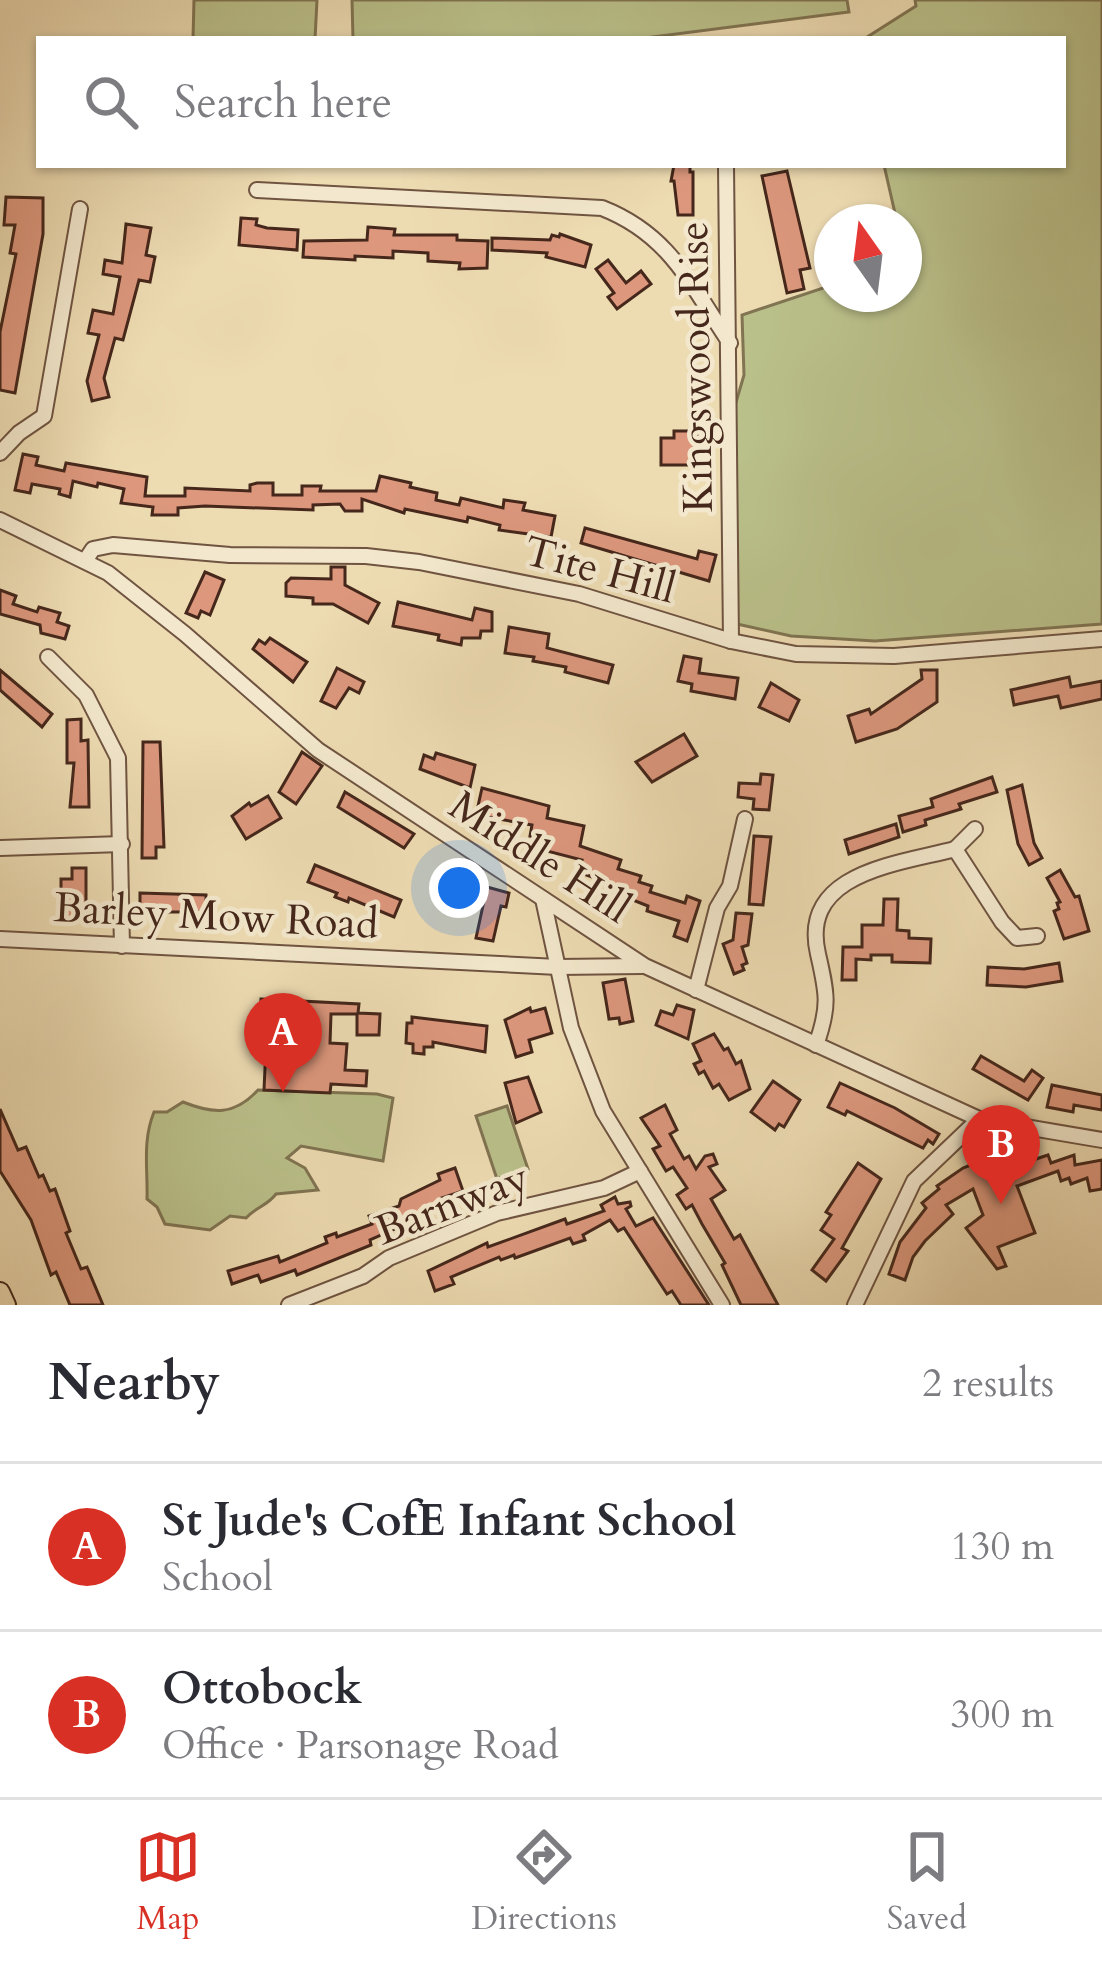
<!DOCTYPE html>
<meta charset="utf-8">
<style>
body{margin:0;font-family:Cardo,serif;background:#f7f7f7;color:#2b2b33}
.compass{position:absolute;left:814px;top:204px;width:108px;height:108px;border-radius:50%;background:#fff;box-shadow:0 3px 9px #0004;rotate:346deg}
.you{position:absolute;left:459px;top:888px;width:42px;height:42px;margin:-30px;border:9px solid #fff;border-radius:50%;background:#1a73e8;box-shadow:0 0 0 18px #1a73e833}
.badge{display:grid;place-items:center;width:78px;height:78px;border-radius:50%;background:#d93025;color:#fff;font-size:39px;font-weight:700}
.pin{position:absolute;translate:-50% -99px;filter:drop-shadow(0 3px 6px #0008)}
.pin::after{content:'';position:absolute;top:63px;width:42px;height:36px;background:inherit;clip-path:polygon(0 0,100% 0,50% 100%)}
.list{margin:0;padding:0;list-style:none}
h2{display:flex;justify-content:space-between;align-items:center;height:156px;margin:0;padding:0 48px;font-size:51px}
h2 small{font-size:39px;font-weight:400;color:#7c7c81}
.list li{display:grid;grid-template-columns:78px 1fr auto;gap:36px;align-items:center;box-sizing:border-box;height:168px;padding:0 48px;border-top:3px solid #e1e1e2}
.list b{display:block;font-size:45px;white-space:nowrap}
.list p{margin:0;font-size:39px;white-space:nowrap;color:#7c7c81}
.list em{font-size:39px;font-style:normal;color:#7c7c81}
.icon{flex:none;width:66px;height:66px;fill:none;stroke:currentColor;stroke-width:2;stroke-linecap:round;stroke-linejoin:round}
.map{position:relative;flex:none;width:1102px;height:1305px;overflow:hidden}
.search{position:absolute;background:#fff;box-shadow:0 3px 9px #0004;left:36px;right:36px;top:36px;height:132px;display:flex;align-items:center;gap:30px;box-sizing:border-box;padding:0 42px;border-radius:0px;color:#7c7c81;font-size:45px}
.sheet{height:492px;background:#fff}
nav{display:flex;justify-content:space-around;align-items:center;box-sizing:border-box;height:168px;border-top:3px solid #e1e1e2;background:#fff;font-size:33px;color:#7c7c81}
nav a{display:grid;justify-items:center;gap:6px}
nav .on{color:#d93025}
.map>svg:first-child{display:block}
.green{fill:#bac08a;stroke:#807452;stroke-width:3}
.building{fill:#dc977d;stroke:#45271b;stroke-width:3}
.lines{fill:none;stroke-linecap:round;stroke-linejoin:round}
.minor-casing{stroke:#6f5441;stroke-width:18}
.major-casing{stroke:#45271b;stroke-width:22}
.minor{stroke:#f3e8cd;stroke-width:14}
.major{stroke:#eddbb2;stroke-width:18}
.labels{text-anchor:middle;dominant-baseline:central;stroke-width:9;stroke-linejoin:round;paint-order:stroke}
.street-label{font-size:42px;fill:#45271b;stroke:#f3e8cd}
</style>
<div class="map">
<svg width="1102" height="1305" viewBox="0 0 1102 1305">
<rect width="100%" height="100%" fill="#eddbb2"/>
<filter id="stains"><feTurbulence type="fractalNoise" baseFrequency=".00167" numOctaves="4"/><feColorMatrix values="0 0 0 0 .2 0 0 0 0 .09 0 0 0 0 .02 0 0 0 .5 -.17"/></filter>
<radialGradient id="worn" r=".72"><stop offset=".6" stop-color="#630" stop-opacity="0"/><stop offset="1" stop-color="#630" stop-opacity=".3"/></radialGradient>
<g class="green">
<polygon points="194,0 317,0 315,39 193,39"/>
<polygon points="352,0 847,0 849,12 637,39 353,39"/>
<polygon points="915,0 1102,0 1102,624 875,641 791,636 737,624 725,440 744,375 742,315 832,285 832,294 904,294 907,267 904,222 897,222 884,165 1063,165 1063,39 864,39 916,6"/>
<path d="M 258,1090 L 377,1094 L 393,1098 L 383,1161 L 301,1146 L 287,1158 L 305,1168 L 318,1190 L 276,1194 C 267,1206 256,1207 246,1218 L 230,1216 L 210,1230 L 165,1224 L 157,1207 L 147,1199 C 148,1169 142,1142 154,1112 L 167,1112 L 183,1102 C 213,1114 234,1116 258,1090 Z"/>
<polygon points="507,1106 528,1169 497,1179 476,1116"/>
</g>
<g class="building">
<polygon points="674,165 690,165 690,172 693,172 693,215 678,215 674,181 671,181"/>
<polygon points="787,171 810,268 800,270 804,289 787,293 762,176"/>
<polygon points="6,197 43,198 43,234 15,393 0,390 0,332 16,254 10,253 15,225 4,225"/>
<polygon points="241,218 257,219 256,225 267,228 298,230 297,250 239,245"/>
<polygon points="126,224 151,228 146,255 155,257 150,282 139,280 123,340 115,338 104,378 109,397 92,401 87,381 99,335 88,333 93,310 113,314 120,277 103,274 105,260 122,263"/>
<polygon points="368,227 395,229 394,235 457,235 457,240 488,241 487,268 459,269 460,263 428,261 428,253 393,251 393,258 355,256 355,260 303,257 304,241 367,240"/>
<polygon points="560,234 591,245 585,267 546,257 547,253 492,250 492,238 550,240 552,235 559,237"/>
<polygon points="608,260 626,283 641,271 651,284 617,309 608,297 614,293 596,269"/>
<polygon points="674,431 697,431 697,465 661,465 661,438 674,438"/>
<polygon points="23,454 38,457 36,465 64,471 66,463 147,477 145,496 185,496 185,488 250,491 250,485 257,483 273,483 273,495 302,495 302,486 321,486 320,491 376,491 380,476 411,483 410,487 437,493 436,500 459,505 461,498 503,508 504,500 525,503 523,510 555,516 551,537 499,530 500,525 468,517 467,522 405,509 404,513 362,499 362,511 345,511 340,504 313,505 313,510 205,506 178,508 178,515 152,515 153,507 121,503 124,489 98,483 97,487 73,481 70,497 59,494 60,489 32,484 30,493 15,490"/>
<polygon points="585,528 697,559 699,551 716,555 709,581 581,543"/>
<polygon points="331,567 345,567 345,585 379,603 368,623 333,604 313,604 313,598 286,596 286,583 291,578 331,579"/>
<polygon points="205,572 224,580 210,615 201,611 198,618 186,613"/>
<polygon points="0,590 16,596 13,604 37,612 39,607 60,613 57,622 69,626 65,639 41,633 40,625 0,614"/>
<polygon points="398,602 472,620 475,608 492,612 492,631 481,631 480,638 462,638 461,645 438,640 439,635 393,626"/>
<polygon points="509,627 549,634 547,648 613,665 608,683 565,672 566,667 533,661 534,657 505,653"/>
<polygon points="270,638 307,662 293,682 253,649 259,640 265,644"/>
<polygon points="684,656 701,659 699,673 738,678 735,699 691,691 692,684 678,681"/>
<polygon points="337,668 364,682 359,693 349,688 336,708 321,701"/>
<polygon points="0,670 52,714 42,727 0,690"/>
<polygon points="921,670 937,670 937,702 897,729 856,742 848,716 869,709 871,714 922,679"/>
<polygon points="1069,677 1071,687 1102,681 1102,699 1061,708 1058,696 1014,705 1011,690"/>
<polygon points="771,683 799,700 789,721 759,707"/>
<polygon points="81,719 81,741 88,740 89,807 70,807 74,763 67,763 67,720"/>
<polygon points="684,734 697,756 652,782 636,762"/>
<polygon points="143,742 160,742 164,847 156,847 156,858 142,858"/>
<polygon points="302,752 322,766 296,804 279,792"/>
<polygon points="436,753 475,765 470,788 420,769 424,755 434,759"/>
<polygon points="761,774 773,775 769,810 753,809 754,799 738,797 739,783 760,784"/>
<polygon points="992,777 997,792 959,804 961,809 925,820 926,825 903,832 899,816 933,807 931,799"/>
<polygon points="1022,785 1034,843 1042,858 1029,865 1018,844 1007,790"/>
<polygon points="482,788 549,806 547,818 584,826 580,846 621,860 618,869 641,876 639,882 652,886 650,892 685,903 687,896 700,901 687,941 674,936 679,921 647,911 648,906 613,892 615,885 578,872 582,860 543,850 545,839 530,836 532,825 476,815"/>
<polygon points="345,792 414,834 404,848 338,807"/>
<polygon points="268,796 281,818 246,839 232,816 249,803 251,806"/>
<polygon points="896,824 899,837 849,854 845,840"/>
<polygon points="754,836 771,837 763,905 749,904"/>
<polygon points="315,865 401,900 394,917 349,898 348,902 335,897 337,893 308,882"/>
<polygon points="72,868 86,868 86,919 61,919 61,879 72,879"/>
<polygon points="1060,870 1075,897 1079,896 1089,931 1064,939 1054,911 1059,909 1057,903 1060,902 1047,878"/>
<polygon points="487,887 509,893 506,907 501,906 493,941 476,938"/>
<polygon points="140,893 206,895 206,912 140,912"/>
<polygon points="884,899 898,899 897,930 909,931 909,938 931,939 930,963 892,962 892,955 871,955 871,960 856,959 856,980 842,980 843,947 862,947 862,925 883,925"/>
<polygon points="736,913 752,914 748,945 742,947 747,963 742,965 744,970 734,974 723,944 733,940"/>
<polygon points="1059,963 1062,981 1026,987 987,985 988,967 1024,969"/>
<polygon points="625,979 633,1021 620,1024 619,1018 609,1019 603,983"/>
<polygon points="261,999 359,1004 358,1013 380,1014 379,1035 357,1035 357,1014 331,1014 330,1043 347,1044 345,1070 367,1071 366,1086 331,1084 330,1093 264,1090 266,1047 259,1047"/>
<polygon points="677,1005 694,1010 688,1039 656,1025 661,1011 673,1015"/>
<polygon points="530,1008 531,1012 545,1008 552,1033 529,1040 532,1052 516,1057 505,1020"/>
<polygon points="412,1017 487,1026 485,1052 433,1042 433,1047 424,1047 424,1054 413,1053 413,1044 406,1043 407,1023 412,1023"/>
<polygon points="714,1034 724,1050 728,1048 736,1064 741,1061 750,1089 729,1100 719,1084 713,1088 704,1071 699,1074 694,1064 701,1061 693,1044"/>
<polygon points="981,1056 1024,1081 1032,1070 1043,1078 1028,1100 973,1069"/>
<polygon points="528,1077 541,1112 516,1123 505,1083"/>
<polygon points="773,1081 800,1100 784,1127 779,1124 775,1130 751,1112"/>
<polygon points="840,1083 895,1108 939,1134 933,1144 928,1140 923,1148 847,1111 845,1115 828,1107"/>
<polygon points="1052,1085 1102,1095 1102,1110 1074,1105 1073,1112 1047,1107"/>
<polygon points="665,1105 677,1130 670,1134 684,1159 689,1156 696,1169 705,1156 713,1154 717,1164 709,1167 725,1190 711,1199 734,1239 740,1235 778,1305 741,1305 722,1265 725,1263 702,1224 692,1205 686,1209 677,1195 687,1188 673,1167 666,1171 653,1149 660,1146 641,1118"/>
<polygon points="0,1109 18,1150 26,1147 39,1177 43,1175 50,1191 55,1189 70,1231 66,1233 81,1269 87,1267 103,1305 70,1305 56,1272 51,1275 31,1220 0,1171"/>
<polygon points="1003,1152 1007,1162 1028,1155 1030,1161 1048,1155 1051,1163 1074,1155 1075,1165 1102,1160 1102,1189 1090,1191 1087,1178 1071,1184 1069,1178 1061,1181 1058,1171 1017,1186 1035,1233 998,1247 1006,1266 997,1269 966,1228 983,1215 973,1189 946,1205 953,1214 925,1241 913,1257 905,1280 889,1274 900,1242 926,1208 922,1203 939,1189 937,1186 963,1168"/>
<polygon points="858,1163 881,1179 842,1248 848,1251 826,1281 812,1270 834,1239 821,1230 831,1215 826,1212"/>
<polygon points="455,1168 463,1191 442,1198 445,1204 421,1213 422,1217 370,1240 371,1245 297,1275 295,1270 261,1282 258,1275 232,1284 228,1271 278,1256 280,1262 327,1243 325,1237 336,1233 337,1237 372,1224 369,1216 399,1206 401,1199 440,1180 438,1174"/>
<polygon points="615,1197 618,1204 630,1202 631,1206 626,1209 636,1226 653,1218 709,1305 681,1305 672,1291 667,1294 624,1228 618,1231 610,1220 583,1235 585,1240 573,1244 570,1238 515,1258 514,1255 501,1260 499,1257 451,1277 454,1284 435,1291 428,1271 487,1243 488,1247 565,1219 567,1224 604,1211 601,1205"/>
</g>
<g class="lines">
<g class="minor-casing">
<g id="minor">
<polyline points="726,165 731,641"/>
<path d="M 257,190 L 602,208 C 671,235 691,286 730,343"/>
<polyline points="0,453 19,433 44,416 80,209"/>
<polyline points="0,520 108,573 185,634 318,750 645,966 979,1119 1102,1140"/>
<polyline points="85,561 93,549 113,545 230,555 366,556 419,562 579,594 731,641 796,654 894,656 1102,639"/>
<polyline points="48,657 86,695 118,758 122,946"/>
<polyline points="0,848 122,844"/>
<polyline points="955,849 975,829"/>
<polyline points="543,899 571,1028 603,1111 722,1305"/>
<polyline points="0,939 558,967 642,966"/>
<polyline points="696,990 717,908 730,886 745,819"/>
<path d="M 816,1045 C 830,1006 827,993 818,954 C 799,872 899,864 955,849 L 1002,922 L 1017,938 L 1037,936"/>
<polyline points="289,1305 363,1276 389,1258 497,1213 604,1188 640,1171"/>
<polyline points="855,1305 914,1181 979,1119"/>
</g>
</g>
<g class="major-casing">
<polyline id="major" points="0,1292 6,1305"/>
</g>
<use href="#minor" class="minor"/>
<use href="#major" class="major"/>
</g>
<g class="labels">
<g class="street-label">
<text transform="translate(696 367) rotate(-91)">Kingswood Rise</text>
<text transform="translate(600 570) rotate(15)">Tite Hill</text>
<text transform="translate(540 857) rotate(33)">Middle Hill</text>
<text transform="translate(216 916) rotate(3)">Barley Mow Road</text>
<text transform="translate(452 1204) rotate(-21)">Barnway</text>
</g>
</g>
<rect width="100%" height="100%" filter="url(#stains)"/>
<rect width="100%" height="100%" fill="url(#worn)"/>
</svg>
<svg class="compass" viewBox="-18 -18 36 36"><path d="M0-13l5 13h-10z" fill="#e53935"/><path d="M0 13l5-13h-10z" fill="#7c7c81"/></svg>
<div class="you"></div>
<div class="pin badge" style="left:283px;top:1092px">A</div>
<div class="pin badge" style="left:1001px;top:1204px">B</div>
<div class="search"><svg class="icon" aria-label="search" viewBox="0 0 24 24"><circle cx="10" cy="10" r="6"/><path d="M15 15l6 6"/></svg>Search here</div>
</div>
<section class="sheet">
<h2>Nearby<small>2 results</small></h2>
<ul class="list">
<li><span class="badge">A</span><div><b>St Jude's CofE Infant School</b><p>School</p></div><em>130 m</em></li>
<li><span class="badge">B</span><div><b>Ottobock</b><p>Office · Parsonage Road</p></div><em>300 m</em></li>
</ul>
</section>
<nav>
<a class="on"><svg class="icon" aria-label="map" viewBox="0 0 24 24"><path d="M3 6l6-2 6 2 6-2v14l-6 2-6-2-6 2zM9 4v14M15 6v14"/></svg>Map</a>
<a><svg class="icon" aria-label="directions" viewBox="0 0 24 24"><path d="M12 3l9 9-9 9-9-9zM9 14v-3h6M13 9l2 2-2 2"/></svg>Directions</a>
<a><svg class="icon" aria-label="saved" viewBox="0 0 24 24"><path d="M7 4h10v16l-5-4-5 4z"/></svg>Saved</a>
</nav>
